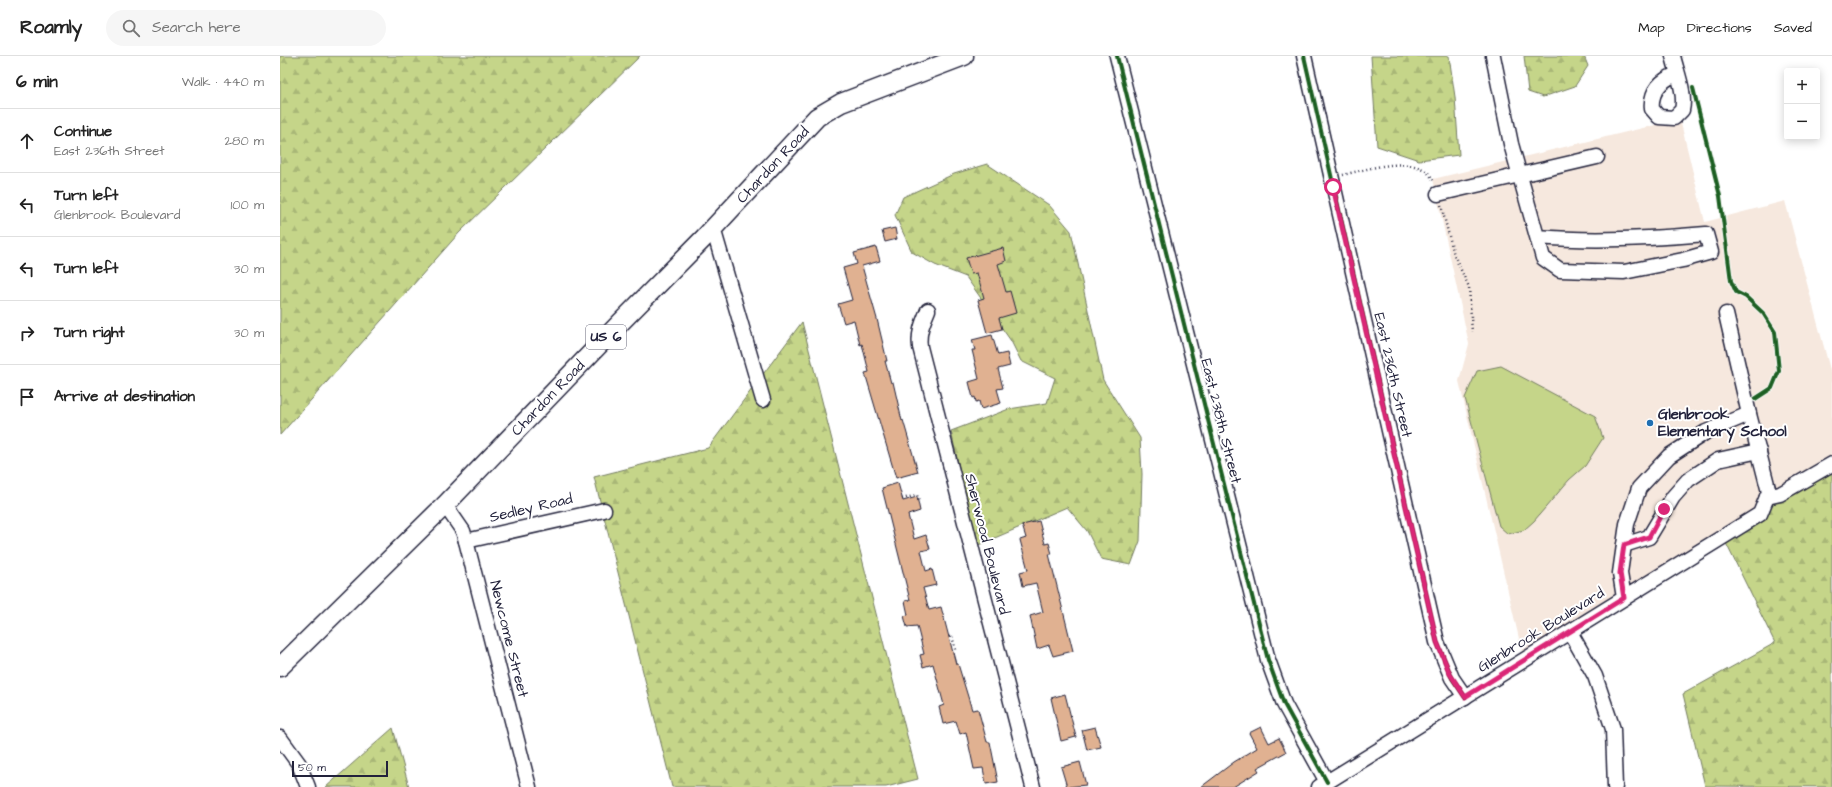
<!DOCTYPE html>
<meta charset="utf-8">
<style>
body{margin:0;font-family:"Architects Daughter",sans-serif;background:#f6f6f6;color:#222}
.controls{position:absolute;right:12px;top:12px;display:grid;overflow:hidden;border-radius:4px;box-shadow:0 2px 10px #0003}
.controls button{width:36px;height:36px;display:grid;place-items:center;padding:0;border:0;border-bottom:1px solid #e0e0e0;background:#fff;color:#222;font:20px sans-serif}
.scale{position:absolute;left:12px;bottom:10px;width:96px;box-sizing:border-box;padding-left:4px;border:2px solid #22223b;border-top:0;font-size:11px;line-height:14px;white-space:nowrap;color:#22223b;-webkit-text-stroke:3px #fff;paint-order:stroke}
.stop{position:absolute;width:12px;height:12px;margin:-9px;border:3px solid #db2777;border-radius:50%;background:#fff}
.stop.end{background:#db2777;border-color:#fff;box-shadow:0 1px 4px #0008}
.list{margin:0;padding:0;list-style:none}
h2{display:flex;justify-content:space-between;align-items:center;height:52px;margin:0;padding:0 16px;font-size:17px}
h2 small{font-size:13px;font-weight:400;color:#767676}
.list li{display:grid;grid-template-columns:26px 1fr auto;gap:12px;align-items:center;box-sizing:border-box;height:64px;padding:0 16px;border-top:1px solid #e0e0e0}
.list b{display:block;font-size:15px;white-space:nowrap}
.list p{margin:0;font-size:13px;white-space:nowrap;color:#767676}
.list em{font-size:13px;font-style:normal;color:#767676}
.icon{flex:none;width:22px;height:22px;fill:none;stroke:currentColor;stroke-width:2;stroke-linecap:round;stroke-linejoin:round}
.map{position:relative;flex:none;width:1552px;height:731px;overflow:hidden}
header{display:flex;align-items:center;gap:24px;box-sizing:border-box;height:56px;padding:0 20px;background:#fff;border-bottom:1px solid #e0e0e0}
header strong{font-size:19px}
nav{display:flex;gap:22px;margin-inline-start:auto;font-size:14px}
.search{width:280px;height:36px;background:#f6f6f6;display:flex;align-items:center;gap:10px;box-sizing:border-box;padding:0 14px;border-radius:22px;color:#767676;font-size:15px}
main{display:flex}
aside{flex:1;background:#fff}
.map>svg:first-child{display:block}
.built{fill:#f6e8de}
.forest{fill:url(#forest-firs);stroke:#747c62}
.park{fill:#c5d589;stroke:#747c62}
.building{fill:#e0b191;stroke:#22223b}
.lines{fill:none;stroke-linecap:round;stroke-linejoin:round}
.minor-casing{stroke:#22223b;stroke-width:17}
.major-casing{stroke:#22223b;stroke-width:21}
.path{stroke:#22223b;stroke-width:2.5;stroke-dasharray:1 3;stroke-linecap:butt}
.minor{stroke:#fff;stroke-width:14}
.major{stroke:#fff;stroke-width:18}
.cycleway-casing{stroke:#fff;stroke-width:6}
.cycleway{stroke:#1b5e20;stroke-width:4}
.route{stroke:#db2777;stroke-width:5}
.poi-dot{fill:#1f6fb2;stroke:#fff;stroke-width:1.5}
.labels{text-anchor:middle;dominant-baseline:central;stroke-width:4;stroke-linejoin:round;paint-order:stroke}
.shield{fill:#fff;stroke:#646476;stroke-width:1}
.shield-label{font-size:14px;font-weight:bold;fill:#22223b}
.street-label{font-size:15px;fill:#22223b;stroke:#fff}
.poi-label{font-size:15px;font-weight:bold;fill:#22223b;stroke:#fff;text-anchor:start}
</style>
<header>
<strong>Roamly</strong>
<div class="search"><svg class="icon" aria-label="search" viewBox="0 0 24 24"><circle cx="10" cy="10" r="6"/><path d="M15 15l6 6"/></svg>Search here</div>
<nav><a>Map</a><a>Directions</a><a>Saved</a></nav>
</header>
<main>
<aside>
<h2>6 min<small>Walk · 440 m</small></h2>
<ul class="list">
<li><svg class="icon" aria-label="ahead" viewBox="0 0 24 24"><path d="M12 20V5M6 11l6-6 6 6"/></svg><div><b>Continue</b><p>East 236th Street</p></div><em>280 m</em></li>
<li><svg class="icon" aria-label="left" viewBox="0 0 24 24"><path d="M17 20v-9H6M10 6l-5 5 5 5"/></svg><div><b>Turn left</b><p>Glenbrook Boulevard</p></div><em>100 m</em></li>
<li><svg class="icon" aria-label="left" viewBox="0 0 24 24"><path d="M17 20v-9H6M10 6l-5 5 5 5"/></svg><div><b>Turn left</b></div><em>30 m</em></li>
<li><svg class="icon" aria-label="right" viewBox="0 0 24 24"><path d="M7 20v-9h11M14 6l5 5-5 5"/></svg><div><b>Turn right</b></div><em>30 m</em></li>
<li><svg class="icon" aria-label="arrive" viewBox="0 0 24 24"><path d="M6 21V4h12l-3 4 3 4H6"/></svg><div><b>Arrive at destination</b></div></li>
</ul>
</aside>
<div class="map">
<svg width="1552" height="731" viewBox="0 0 1552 731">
<defs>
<pattern id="forest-firs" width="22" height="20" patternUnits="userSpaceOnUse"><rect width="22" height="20" fill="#c5d589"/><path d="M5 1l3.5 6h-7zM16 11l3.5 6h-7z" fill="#a9b777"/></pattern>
</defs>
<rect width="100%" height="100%" fill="#fff"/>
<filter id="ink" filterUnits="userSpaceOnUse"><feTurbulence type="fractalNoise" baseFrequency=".025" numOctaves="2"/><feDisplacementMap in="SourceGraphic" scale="8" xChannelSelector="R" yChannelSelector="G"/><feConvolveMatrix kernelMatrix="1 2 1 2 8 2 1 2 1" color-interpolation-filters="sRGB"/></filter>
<g filter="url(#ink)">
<polygon class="built" points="1400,63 1425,166 1505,145 1552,321 1552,408 1480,458 1244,604 1179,325 1189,288 1153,123"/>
<g class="forest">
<polygon points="0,0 360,0 179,177 0,379"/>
<polygon points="1091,0 1169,0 1175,41 1179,99 1139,104 1097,90"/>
<polygon points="1244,0 1304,0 1308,10 1295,30 1263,41 1248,36"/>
<polygon points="707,108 769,149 791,175 823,324 860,382 862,418 860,485 851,509 821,503 807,475 787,451 696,490 671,375 729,353 767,347 775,322 741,305 731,285 686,221 655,209 632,196 615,159 623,141 674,118"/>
<polygon points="522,266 638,723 606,731 392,731 314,421 428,392"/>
<polygon points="1552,408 1552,731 1425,730 1403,638 1495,587 1443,481 1480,458 1487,441"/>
<polygon points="113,672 129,731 46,731"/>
</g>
<polygon class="park" points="1221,310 1315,360 1323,382 1305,410 1289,424 1254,465 1244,474 1228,478 1219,470 1185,342 1197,315"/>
<g class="building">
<polygon points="615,172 617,183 605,186 602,175"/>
<polygon points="596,191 600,205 582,210 597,263 607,305 605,305 611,327 613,326 622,365 623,364 638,416 616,422 585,317 589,316 582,288 580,289 574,264 564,267 558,248 572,244 563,212 577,208 574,197"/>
<polygon points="723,192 726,205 718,208 726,236 730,235 736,257 719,262 722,273 707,277 698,244 704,242 697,217 691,218 686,202"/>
<polygon points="712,279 718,299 727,297 730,310 718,313 723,332 717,333 721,347 701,353 699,345 696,346 695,341 693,342 689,326 699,323 692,294 695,294 692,284"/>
<polygon points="618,427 623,445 637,441 640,455 628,459 634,483 646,479 650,493 641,495 646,515 652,513 656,529 643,532 649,554 661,551 676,608 678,608 692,654 698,653 707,686 710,686 718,726 706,728 703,712 694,713 686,676 680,678 676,665 663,668 659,651 664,649 653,608 643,611 640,599 644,598 637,570 627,571 624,560 628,559 625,545 630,544 602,432"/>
<polygon points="759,465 765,488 769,487 772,498 769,498 793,595 773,600 769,589 757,593 750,560 763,556 756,527 743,530 740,516 748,514 740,484 746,482 742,469"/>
<polygon points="785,638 796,681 781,685 771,642"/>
<polygon points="815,671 821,691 807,694 802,674"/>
<polygon points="981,671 989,687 999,682 1006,696 977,712 979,715 953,731 921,731 954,706 977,692 969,677"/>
<polygon points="800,706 806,729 787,731 781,711"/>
</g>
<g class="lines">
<g class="minor-casing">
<g id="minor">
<polyline points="837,0 988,604 1004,648 1047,726"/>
<polyline points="1024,0 1157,586 1172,622 1185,641"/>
<path d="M 1213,0 L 1231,88 L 1263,202 L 1280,214 L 1344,216 L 1403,204 L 1431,196 L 1426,178 C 1370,183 1314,186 1258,181"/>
<path d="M 1393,0 C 1397,17 1406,38 1402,54 L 1394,62 L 1379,61 L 1372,53 C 1370,35 1381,24 1397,18"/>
<polyline points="1158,138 1317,101"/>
<polyline points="433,172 483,344"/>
<path d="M 648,254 C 643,266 638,277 640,291 L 753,731"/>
<polyline points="1446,258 1469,358"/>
<polyline points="1487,441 1500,438 1552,408"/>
<polyline points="165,449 183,475 186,485 249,731"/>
<polyline points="186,485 324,454"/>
<polyline points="1344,489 1369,481 1393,441 1408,424 1438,404 1479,395"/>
<polyline points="1290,576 1315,620 1333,673 1335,731"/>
<polyline points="0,682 19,708 28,731"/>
<polyline points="1039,731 1480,458 1489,436 1469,358 1426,376 1389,400 1359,432 1347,468 1340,517 1344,542"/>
</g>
</g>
<g class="major-casing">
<polyline id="major" points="0,611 165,449 341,266 425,181 537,61 561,47 684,0"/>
</g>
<g class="path">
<path d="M 1063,119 C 1087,113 1144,95 1154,127"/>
<polyline points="1161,149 1174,199 1189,231 1192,276"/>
<polyline points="622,443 637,439 639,447"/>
<polyline points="669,581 672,580 676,595"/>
</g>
<use href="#minor" class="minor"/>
<use href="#major" class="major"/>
<g class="cycleway-casing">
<g id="cycleway">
<polyline points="837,0 988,604 1004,648 1047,726"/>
<polyline points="1024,0 1157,586 1172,622 1185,641"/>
<polyline points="1413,32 1440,140 1451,225 1456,236 1466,241 1483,257 1495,276 1499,315 1492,332 1475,343"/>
</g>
</g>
<use href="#cycleway" class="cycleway"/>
</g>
</g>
<g class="lines" filter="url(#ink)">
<polyline class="route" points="1053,131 1157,586 1170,618 1185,641 1344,542 1340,517 1344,489 1369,481 1384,453"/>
</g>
<circle class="poi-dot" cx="1370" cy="367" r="4"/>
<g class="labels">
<rect class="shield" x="306" y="269" width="40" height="24" rx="3"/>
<g class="shield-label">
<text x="326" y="281">US 6</text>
</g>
<g class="street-label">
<text transform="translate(493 109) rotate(-47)">Chardon Road</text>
<text transform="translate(1113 319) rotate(77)">East 236th Street</text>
<text transform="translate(268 342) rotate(-46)">Chardon Road</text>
<text transform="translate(941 365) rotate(76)">East 238th Street</text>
<text transform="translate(251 452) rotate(-13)">Sedley Road</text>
<text transform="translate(707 488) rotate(76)">Sherwood Boulevard</text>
<text transform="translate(1261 574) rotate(-32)">Glenbrook Boulevard</text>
<text transform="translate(229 583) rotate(76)">Newcome Street</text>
</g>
<g class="poi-label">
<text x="1378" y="358">Glenbrook<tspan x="1378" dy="17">Elementary School</tspan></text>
</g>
</g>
</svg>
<div class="controls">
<button>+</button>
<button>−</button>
</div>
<div class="scale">50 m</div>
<div class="stop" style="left:1053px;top:131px"></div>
<div class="stop end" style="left:1384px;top:453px"></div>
</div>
</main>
